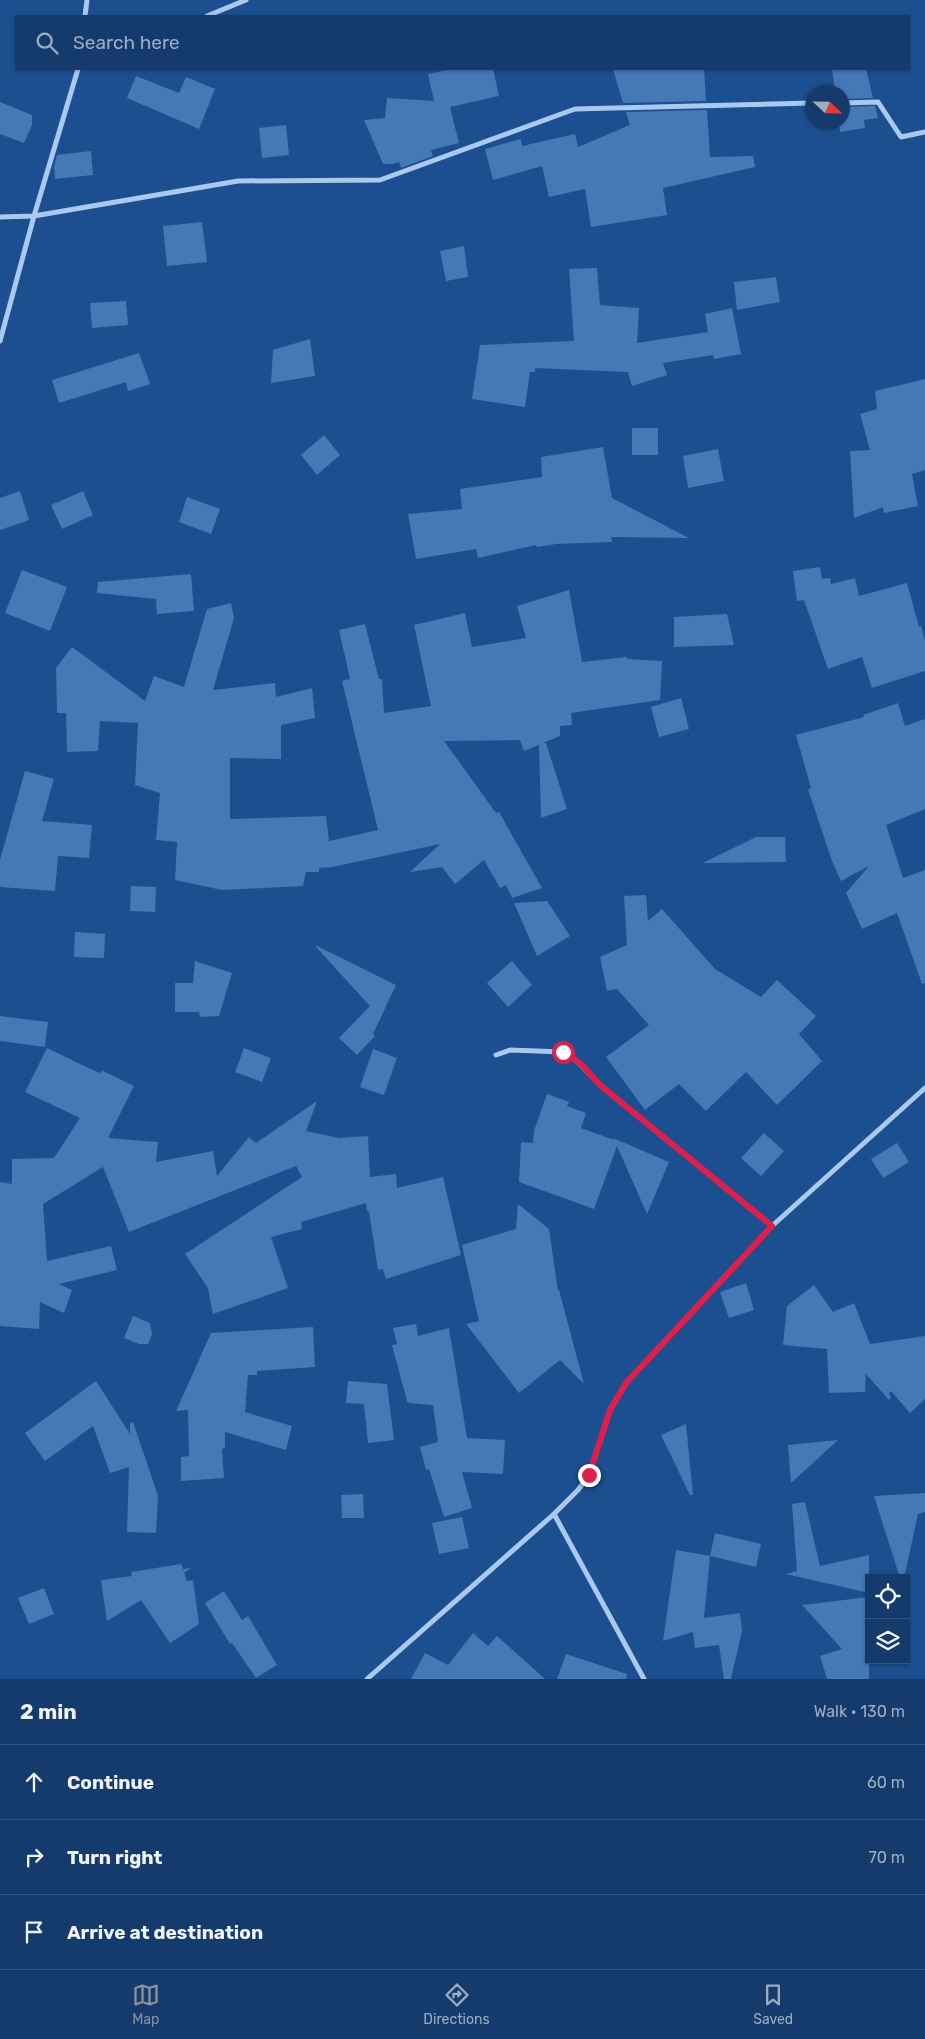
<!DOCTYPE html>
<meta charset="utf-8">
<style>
body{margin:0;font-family:Rubik,sans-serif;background:#1d4271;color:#f1f3f6}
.controls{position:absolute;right:15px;bottom:15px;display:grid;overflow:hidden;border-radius:0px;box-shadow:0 1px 4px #0004}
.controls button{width:45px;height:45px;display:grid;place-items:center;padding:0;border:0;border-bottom:1px solid #33557e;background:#143b6b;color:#f1f3f6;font:25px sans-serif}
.compass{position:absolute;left:805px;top:85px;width:45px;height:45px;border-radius:50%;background:#143b6b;box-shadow:0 1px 4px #0004;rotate:112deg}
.stop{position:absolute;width:15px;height:15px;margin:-11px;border:4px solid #e11d48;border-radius:50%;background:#fff}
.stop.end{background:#e11d48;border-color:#fff;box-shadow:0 1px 5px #0008}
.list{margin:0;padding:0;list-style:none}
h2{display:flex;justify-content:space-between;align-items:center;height:65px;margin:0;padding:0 20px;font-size:21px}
h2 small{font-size:16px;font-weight:400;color:#9dadc1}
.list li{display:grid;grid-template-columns:32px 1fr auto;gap:15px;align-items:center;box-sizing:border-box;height:75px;padding:0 20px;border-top:1px solid #33557e}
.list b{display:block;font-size:19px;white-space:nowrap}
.list em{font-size:16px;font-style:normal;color:#9dadc1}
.icon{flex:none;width:28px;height:28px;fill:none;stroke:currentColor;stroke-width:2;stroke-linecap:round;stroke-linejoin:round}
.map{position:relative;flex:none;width:925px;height:1679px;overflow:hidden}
.search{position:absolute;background:#143b6b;box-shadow:0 1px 4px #0004;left:15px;right:15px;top:15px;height:55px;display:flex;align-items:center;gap:12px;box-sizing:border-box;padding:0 18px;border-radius:0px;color:#9dadc1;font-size:19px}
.sheet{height:290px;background:#143b6b}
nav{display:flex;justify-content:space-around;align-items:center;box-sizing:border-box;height:70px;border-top:1px solid #33557e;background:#143b6b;font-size:14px;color:#9dadc1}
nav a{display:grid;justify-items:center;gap:2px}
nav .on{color:#8c9099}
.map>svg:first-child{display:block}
.building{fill:#4478b7}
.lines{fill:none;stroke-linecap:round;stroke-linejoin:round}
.street{stroke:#a9c9ee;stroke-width:5}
.route{stroke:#e11d48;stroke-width:6}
</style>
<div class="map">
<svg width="925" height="1679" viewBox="0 0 925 1679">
<rect width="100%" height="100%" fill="#1b4f8f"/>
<g class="building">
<polygon points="451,69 493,69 499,96 450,107 459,143 431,150 433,156 401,168 399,162 392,164 383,164 364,120 385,118 387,98 434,101 428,74"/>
<polygon points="613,69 704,69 706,101 623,103"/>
<polygon points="832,69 866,69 873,98 842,99 842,92 835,92"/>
<polygon points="136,76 179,93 186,77 215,89 199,129 127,98"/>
<polygon points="0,102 32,115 32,125 24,143 0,134"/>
<polygon points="875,106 878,118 864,120 865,128 840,132 839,122 842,122 842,107"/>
<polygon points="707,110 710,157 753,156 755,167 663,188 667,215 591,227 585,189 549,197 542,166 493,180 485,149 521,139 522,146 575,134 578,147 630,125 626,112"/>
<polygon points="286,125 289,155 262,158 259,128"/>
<polygon points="91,151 93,175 55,179 54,166 57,155"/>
<polygon points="202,222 207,262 167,266 163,226"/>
<polygon points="464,246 468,277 446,281 440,251"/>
<polygon points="597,268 600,305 639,308 637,343 708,332 705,314 732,308 741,354 714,359 713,355 663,363 667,375 632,386 628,372 535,368 535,372 530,372 525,407 472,399 480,345 574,341 569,269"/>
<polygon points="776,277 780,302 737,310 734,282"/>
<polygon points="126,301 128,325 92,328 90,303"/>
<polygon points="310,339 315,376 271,383 273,350"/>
<polygon points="139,353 150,384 128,391 126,382 59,403 52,380"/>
<polygon points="925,379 925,470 912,474 918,506 884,513 883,507 854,518 850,451 870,450 860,414 877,409 875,391"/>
<rect x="632" y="428" width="26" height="27"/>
<polygon points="324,435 340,455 317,475 301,455"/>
<polygon points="603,447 612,498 689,538 611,537 612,542 556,544 537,547 536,545 478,558 476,549 416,559 408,514 462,509 460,489 542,477 541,457"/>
<polygon points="718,449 724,481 688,488 683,456"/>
<polygon points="20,491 29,520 0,530 0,498"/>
<polygon points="83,491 93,515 62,529 51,505"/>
<polygon points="187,497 220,509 211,534 179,522"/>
<polygon points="820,567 822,579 830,578 831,584 855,578 859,596 907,583 919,627 921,626 925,640 925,671 872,688 862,657 828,669 804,600 797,601 793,571"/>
<polygon points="22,570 67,587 50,631 5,613"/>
<polygon points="191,574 194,611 157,614 156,599 97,593 98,582"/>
<polygon points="569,590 582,662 627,657 627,659 662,661 660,700 571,713 572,725 560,726 560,736 543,743 546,743 567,809 541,818 539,745 524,751 520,740 444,741 496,813 499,812 542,888 512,898 506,885 500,888 484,860 455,884 442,867 410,872 440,844 332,867 319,868 319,872 306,872 303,886 222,890 175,880 177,842 156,840 160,793 135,785 138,723 100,721 98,751 67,752 66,713 57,713 56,668 72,647 145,701 154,676 184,687 207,609 231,603 234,618 213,690 275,683 276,697 312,688 315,718 281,725 281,759 230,758 230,819 326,816 329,841 378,830 342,681 350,679 339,630 365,624 379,679 382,679 384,713 431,706 414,625 465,613 472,647 526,638 517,606"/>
<polygon points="727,614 734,645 674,647 674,617"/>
<polygon points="681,698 689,729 659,737 651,707"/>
<polygon points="898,703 905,726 925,719 925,809 886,825 903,878 925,870 925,983 922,984 897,913 862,929 846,893 869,866 841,881 832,861 808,789 811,788 796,735 864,717 863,715"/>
<polygon points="25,771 54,779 42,821 92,825 89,858 58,856 55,891 0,887 0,860"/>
<polygon points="756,837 785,837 786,862 703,863"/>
<polygon points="131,886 156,887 155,912 130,911"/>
<polygon points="646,895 648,921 662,909 715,969 761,997 777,980 816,1016 799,1034 822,1061 777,1105 746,1072 706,1111 679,1084 645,1110 606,1057 649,1025 617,989 607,991 600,957 627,945 624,896"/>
<polygon points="547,901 570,936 537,956 514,903"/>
<polygon points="75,932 105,934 104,958 74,957"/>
<polygon points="317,946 396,985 373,1034 375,1036 357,1055 339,1038 370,1006 316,947"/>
<polygon points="195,961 232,973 219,1016 200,1017 199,1012 175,1012 175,983 193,983"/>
<polygon points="512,961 532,985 508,1007 487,983"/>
<polygon points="0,1016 48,1022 45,1047 0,1041"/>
<polygon points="47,1048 99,1073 103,1071 134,1086 108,1138 158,1142 156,1162 213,1151 217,1176 249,1137 256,1143 317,1101 306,1131 339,1138 368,1136 370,1177 396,1174 397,1188 443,1177 461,1255 386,1279 383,1269 378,1270 369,1211 367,1211 366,1203 301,1222 302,1229 271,1237 288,1288 213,1314 208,1288 185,1254 302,1177 296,1166 129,1232 103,1167 43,1204 47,1261 111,1246 117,1270 59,1284 72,1290 64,1313 40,1302 39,1329 0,1326 0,1182 12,1184 12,1159 54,1158 80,1118 25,1092"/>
<polygon points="244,1048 271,1058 262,1082 235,1072"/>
<polygon points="373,1049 397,1058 384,1095 360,1087"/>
<polygon points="547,1094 569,1102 567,1106 586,1113 581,1128 614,1140 613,1138 669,1162 647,1214 617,1146 594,1209 519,1182 521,1142 533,1143 534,1131"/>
<polygon points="764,1133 784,1151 761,1176 741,1158"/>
<polygon points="897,1143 909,1162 883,1178 871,1159"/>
<polygon points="518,1204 549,1229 558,1291 559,1290 584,1384 560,1360 519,1393 466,1324 479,1321 462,1245 516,1229"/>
<polygon points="746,1283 754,1310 729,1318 720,1292"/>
<polygon points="814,1285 833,1312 854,1303 870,1344 925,1336 925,1399 910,1413 891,1391 889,1393 891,1398 889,1400 866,1374 865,1392 829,1393 827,1349 783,1345 787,1306"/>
<polygon points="133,1316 150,1323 152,1334 148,1344 139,1344 124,1338"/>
<polygon points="416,1324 418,1336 449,1328 467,1438 505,1440 503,1474 462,1472 472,1508 444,1517 429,1469 426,1470 420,1447 438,1442 433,1405 409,1403 407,1401 392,1345 397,1344 393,1328"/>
<polygon points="313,1327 315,1367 257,1371 257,1375 248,1375 245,1412 292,1426 286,1450 225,1432 225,1448 222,1449 224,1478 181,1481 181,1457 189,1456 188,1410 176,1411 211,1333"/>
<polygon points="96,1381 130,1434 130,1423 133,1422 158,1496 156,1533 127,1532 129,1467 110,1473 93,1426 45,1461 25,1433"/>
<polygon points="348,1381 387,1384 394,1440 368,1443 364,1404 346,1403"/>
<polygon points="686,1424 693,1495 690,1495 661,1435"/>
<polygon points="838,1440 791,1483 788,1445"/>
<polygon points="925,1493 925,1512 918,1514 904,1578 900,1578 874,1496"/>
<polygon points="363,1494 364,1518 342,1518 341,1495"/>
<polygon points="805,1502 820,1566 869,1555 869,1593 786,1574 797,1571 792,1504"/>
<polygon points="462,1517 469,1548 439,1554 432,1523"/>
<polygon points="715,1533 761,1544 756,1567 710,1556"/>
<polygon points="676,1550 710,1556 704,1618 740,1613 742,1631 731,1679 724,1679 719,1645 695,1648 693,1632 663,1641"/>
<polygon points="181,1564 183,1569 191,1568 184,1573 187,1581 193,1580 199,1624 170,1643 141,1600 107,1621 101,1580 132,1576 131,1572"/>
<polygon points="44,1588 54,1614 29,1624 18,1598"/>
<polygon points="224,1591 242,1620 248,1616 277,1665 256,1678 232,1643 230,1644 205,1603"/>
<polygon points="869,1597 869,1679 827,1679 820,1656 842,1649 802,1605"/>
<polygon points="473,1633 488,1646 497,1636 545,1679 411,1679 425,1653 448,1665"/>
<polygon points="566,1654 627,1674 626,1679 557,1679"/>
</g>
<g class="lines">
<g class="street">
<polyline points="85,16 87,0"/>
<polyline points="207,16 246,0"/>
<polyline points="842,103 878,102 901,137 925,132"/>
<polyline points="0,217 34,216 238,181 380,180 575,109 812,103"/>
<polyline points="0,341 34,216 78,69"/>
<polyline points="496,1055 510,1050 563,1052 579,1063 600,1085 772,1226"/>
<polyline points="554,1514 644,1679"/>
<polyline points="367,1679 554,1514 578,1490 589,1475 610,1410 626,1383 772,1226 925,1088"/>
</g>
</g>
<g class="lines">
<polyline class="route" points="563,1052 580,1063 600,1085 772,1226 626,1383 610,1410 589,1475"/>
</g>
</svg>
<div class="controls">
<button><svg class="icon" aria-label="locate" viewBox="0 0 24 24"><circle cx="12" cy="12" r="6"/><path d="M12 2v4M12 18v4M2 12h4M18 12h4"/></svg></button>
<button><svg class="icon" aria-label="layers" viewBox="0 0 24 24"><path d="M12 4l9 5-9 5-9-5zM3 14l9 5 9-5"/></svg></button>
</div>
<svg class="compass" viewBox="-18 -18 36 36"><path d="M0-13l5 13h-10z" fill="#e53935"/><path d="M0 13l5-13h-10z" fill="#9dadc1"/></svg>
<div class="stop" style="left:563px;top:1052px"></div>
<div class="stop end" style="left:589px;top:1475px"></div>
<div class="search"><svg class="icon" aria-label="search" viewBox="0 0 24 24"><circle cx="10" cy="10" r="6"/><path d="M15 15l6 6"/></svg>Search here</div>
</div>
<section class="sheet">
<h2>2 min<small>Walk · 130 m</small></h2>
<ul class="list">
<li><svg class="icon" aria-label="ahead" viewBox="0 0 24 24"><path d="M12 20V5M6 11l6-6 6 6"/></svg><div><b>Continue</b></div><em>60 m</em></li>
<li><svg class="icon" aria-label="right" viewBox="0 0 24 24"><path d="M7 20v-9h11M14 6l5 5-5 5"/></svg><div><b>Turn right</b></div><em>70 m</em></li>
<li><svg class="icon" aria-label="arrive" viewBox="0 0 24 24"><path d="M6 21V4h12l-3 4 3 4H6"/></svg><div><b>Arrive at destination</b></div></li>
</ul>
</section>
<nav>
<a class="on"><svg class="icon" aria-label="map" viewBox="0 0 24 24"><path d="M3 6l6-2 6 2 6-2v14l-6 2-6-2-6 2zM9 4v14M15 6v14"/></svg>Map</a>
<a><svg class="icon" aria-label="directions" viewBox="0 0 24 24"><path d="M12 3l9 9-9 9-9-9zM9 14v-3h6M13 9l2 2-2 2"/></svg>Directions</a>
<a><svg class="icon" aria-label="saved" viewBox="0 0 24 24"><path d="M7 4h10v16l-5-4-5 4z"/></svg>Saved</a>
</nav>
